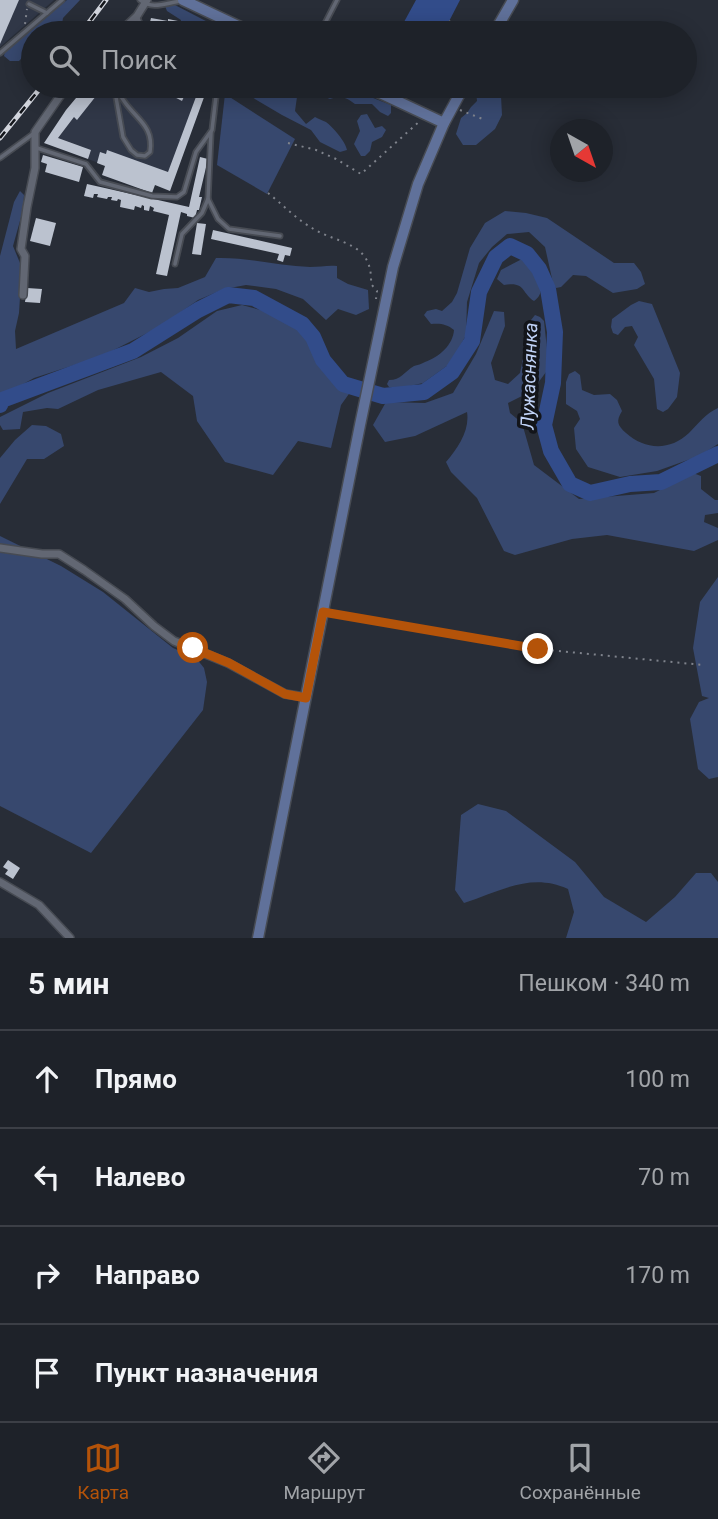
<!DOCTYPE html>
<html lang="ru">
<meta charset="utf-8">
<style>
body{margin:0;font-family:Roboto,sans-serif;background:#2b2f35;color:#f1f3f6}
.compass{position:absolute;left:550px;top:119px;width:63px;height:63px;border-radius:50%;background:#1e2229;box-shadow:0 4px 18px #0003;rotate:140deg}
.stop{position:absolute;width:21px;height:21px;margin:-16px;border:5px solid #b45309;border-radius:50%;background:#fff}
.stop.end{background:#b45309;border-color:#fff;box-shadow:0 2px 7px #0008}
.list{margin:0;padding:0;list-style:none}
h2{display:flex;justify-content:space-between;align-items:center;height:91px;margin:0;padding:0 28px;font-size:30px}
h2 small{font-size:23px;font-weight:400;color:#a1a4a8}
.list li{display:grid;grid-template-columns:46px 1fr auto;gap:21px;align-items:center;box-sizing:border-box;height:98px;padding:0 28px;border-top:2px solid #3c3f46}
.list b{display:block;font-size:26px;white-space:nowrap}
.list em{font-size:23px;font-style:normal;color:#a1a4a8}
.icon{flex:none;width:38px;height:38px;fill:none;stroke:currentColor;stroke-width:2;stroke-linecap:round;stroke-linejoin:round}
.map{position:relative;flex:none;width:718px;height:938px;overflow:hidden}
.search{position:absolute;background:#1e2229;box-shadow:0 4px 18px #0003;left:21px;right:21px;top:21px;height:77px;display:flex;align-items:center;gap:18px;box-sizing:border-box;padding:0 24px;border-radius:38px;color:#a1a4a8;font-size:26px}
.sheet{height:483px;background:#1e2229}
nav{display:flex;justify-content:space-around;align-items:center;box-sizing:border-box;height:98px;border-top:2px solid #3c3f46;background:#1e2229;font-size:19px;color:#a1a4a8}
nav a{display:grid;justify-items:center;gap:4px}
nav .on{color:#b45309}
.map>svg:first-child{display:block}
.built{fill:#303747}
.green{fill:#37486e}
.water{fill:#324c8a}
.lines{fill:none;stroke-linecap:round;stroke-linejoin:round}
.river{stroke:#324c8a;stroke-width:16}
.building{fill:#bbc2cf}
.lane-casing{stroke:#474b53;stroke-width:7}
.street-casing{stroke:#474b53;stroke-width:10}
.secondary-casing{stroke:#474b53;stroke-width:13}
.path{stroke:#7f838c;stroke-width:2;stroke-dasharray:2 5;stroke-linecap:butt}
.lane{stroke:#626773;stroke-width:3.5}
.street{stroke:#626773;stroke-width:7}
.secondary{stroke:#60719a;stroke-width:10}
.rail-casing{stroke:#d2d5dd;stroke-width:5}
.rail{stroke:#13151a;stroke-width:2.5;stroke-dasharray:8;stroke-linecap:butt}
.route{stroke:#b45309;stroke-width:9}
.labels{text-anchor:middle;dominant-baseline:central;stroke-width:7;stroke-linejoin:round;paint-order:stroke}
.water-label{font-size:19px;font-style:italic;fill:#c0d2f6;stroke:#13151a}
</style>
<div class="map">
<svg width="718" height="938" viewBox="0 0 718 938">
<rect width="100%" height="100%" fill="#282d37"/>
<g class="built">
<polygon points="0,0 54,0 0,47"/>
<polygon points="86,86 200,86 163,188 88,159 91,150 58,138 74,117 83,90"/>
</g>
<g class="green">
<polygon points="67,0 80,0 63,18 61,30 57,33 33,33 33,46 19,61 10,61 4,56 5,52"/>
<polygon points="173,4 229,33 166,33 180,28 181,20 167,11 165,6"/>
<path d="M 233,86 L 288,86 L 297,97 L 295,111 L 306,124 L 315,117 C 318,119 322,120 326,122 C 332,126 346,142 347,150 L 340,152 L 320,142 L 311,130 L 282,115 Z"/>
<path d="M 327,86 L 351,86 L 363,94 L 391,105 L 391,113 L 388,116 L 380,112 L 372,104 L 355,104 C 346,97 340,95 330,99 L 325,97 L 324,94 Z"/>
<polygon points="485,86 491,87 501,96 502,115 495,129 476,145 463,145 456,134 461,118 467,113 471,107 477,101 476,91"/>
<polygon points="225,94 295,139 267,194 217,165"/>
<polygon points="367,114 375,128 382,126 386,130 382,137 372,142 370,151 365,156 361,156 354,144 360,131 357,121 361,115"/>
<path d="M 20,191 L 24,195 L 23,210 L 13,246 L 20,263 L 21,281 L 19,313 L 15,331 L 16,349 L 124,303 L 135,288 L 149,292 L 164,289 L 178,288 L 205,277 L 216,258 C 247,257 278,266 310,267 C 320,267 328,265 337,266 L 337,278 L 348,284 L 368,290 L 369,309 L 356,315 L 338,309 L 326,320 L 303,299 L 276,289 L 246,285 L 224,289 L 198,300 L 161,326 L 102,356 L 34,378 L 0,397 L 0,256 L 14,202 Z"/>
<path d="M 505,211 L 526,213 L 547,218 L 614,263 L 634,263 L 641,272 L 645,284 L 637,289 L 613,293 L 586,276 L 573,275 L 561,287 L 556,288 L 553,283 L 545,247 L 529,232 L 507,234 L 492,247 L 479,263 L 467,302 L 466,335 L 451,363 L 423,383 L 401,388 L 389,387 L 387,384 L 389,380 C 401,380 404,372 414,366 C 417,365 422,364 425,362 C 439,357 453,345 454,330 C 447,324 440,323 431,324 L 424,315 L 427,311 L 436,309 L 442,311 L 452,302 L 457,293 L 470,248 L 485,223 Z"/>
<path d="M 522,259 C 535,267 550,291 534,301 C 521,292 525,281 504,285 L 497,279 L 501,270 Z"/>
<polygon points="639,301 652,304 680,373 677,397 668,409 663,412 657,409 654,379 634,345 638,337 632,326 625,327 618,335 613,333 611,327 612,319 631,305"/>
<polygon points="242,305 293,319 314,344 327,370 336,379 351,391 341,405 331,448 298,441 273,475 225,462 197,421 193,396 161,372 98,390 58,409 47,408 23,412 20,429 3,430 0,425 0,417 48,393 141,357 178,338 217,311"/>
<path d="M 494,311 L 504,312 L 505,326 L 491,363 L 495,380 L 508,384 L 520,373 L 531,320 L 535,315 L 540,317 L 544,321 L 549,368 L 532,391 L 508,403 L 510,413 L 522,423 L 534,465 L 579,499 L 654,493 L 693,473 L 701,476 L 701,489 L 715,500 L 718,500 L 718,513 L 705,515 L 704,522 L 718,528 L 718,540 L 694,551 L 607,535 L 572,539 L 515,555 L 504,551 L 477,498 L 451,472 L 446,462 C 458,448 470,430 467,412 L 415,436 L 385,442 L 373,425 L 386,402 L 425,403 L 453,393 L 476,354 Z"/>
<path d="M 575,371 L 580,375 L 582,390 L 594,395 L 610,394 L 617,400 L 622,411 C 616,421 617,425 626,433 C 645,450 670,451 689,433 C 698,424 706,413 718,408 L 718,444 L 699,456 L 657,471 L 620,477 L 588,467 L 576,449 L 574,428 L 580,419 L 577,411 L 566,404 L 566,382 L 569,374 Z"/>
<polygon points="32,425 46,426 61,434 64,446 44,459 27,459 0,504 0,458 15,440"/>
<polygon points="0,536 61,566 103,592 173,648 196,658 204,668 207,682 203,710 91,853 0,806"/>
<polygon points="718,577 718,777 709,779 698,769 690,719 699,702 709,698 702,696 693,648 700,602"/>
<path d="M 478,804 L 506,811 L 575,862 L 604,897 L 646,922 L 675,897 L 696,873 L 711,873 L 718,882 L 718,938 L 566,938 L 574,912 L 568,889 C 531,872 500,891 464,903 L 455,890 L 461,815 Z"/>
</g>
<polygon class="water" points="416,0 460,0 443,33 398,33"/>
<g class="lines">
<polyline class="river" points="0,405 2,400 133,351 198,310 228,295 254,298 302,324 313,337 323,360 343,384 383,396 424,392 452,372 472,341 479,292 496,257 510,246 527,254 539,269 548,289 555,332 553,383 544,425 551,451 570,484 590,493 630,484 661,482 718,454"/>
</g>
<g class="building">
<polygon points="0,0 19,0 0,44"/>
<polygon points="151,18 168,21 168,19 178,21 176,31 149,26"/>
<polygon points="86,86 104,86 77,120 74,117 58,138 91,150 88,159 44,143 66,110"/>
<polygon points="163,86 180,86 187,90 182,101 161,90"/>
<polygon points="200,86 207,89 170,191 155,185 152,193 102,175 105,166 97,163 100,152 106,154 107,150 168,172"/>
<polygon points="43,155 83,167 79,182 45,172 47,164 41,162"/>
<polygon points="200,157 208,159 199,197 202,197 199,210 197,210 195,218 187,216 187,214 181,212 167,276 156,274 169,215 153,211 154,208 150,206 149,211 144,210 144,206 142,205 141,208 135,206 134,210 120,207 121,200 118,199 117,201 111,200 112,197 108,197 107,199 97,197 98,194 94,194 93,198 84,196 87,184 189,207"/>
<polygon points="36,218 56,223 50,246 30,241"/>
<polygon points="197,223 206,224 201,255 192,254"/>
<polygon points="213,230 292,248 290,256 285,255 283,262 277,260 279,254 211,239"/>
<polygon points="27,288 42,289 40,303 25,302"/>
<polygon points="8,860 20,868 13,879 5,874 8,870 3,867"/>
</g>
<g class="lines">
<g class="lane-casing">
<g id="lane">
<path d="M 140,0 C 152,10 166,3 181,1"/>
<polyline points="29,4 47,13"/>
<polyline points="137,16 144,33"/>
<polyline points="320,33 337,0"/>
<polyline points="0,53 62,0"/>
<path d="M 114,86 L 123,137 L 131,150 L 137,155 L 145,156 L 150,152 C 154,126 137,120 124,101 C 121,97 118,91 115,86"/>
<polyline points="211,132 208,199 218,219 229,229 280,236"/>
<polyline points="37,148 86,164 100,182 152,196 177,197 184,192 196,152 212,130 217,88 214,86"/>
<polyline points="0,158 33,134"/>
<polyline points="175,264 182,234 202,213 208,199"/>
</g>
</g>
<g class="street-casing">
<g id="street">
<polyline points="119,33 137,16 147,0"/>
<polyline points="23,295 25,256 21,249 27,207 35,168 35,132 67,86"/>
<polyline points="0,548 42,554 59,554 84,570 125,599 154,626 174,641 228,663 285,694 305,697"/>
<polyline points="0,882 39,905 70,938"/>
</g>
</g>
<g class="secondary-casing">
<g id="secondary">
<polyline points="183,0 253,33"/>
<polyline points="494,33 513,0"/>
<polyline points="365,86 444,123"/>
<polyline points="258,938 360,425 393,267 418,184 444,123 464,86"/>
</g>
</g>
<g class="path">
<polyline points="449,21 469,33"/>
<polyline points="25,24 27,9"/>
<polyline points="460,110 485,120"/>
<polyline points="288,143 316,150 336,159 361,174 421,120"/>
<path d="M 268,193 C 282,204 296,219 312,228 C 339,245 373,241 371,284 L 377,291 L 376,299"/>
<polyline points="331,614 538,649 703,665"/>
</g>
<use href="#lane" class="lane"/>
<use href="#street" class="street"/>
<use href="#secondary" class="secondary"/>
<g class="rail-casing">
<g id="rail">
<polyline points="81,33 106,0"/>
<polyline points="0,138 42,86"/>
</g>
</g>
<use href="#rail" class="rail"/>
</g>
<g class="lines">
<polyline class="route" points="193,648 229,663 285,694 306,698 323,612 538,649"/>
</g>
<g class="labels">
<g class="water-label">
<text transform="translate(529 376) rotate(-88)">Лужаснянка</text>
</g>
</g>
</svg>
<svg class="compass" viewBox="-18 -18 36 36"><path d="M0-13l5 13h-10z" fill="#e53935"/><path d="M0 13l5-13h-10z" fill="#a1a4a8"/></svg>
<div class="stop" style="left:193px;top:648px"></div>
<div class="stop end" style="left:538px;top:649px"></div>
<div class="search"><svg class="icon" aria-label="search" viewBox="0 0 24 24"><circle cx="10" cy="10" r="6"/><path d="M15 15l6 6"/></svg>Поиск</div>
</div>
<section class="sheet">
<h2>5 мин<small>Пешком · 340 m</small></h2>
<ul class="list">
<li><svg class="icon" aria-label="ahead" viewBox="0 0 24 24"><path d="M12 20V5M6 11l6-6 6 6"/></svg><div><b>Прямо</b></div><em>100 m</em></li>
<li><svg class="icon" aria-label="left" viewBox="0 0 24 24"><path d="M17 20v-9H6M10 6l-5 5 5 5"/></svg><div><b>Налево</b></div><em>70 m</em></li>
<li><svg class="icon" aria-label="right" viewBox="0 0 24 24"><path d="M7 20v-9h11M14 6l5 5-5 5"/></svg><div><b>Направо</b></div><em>170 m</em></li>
<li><svg class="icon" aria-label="arrive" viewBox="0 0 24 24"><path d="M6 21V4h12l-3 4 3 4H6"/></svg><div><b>Пункт назначения</b></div></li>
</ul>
</section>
<nav>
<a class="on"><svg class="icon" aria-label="map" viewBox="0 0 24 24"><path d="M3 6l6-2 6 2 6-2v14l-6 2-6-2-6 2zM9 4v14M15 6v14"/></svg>Карта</a>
<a><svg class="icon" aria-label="directions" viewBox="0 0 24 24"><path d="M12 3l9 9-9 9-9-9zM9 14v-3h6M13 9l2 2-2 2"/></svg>Маршрут</a>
<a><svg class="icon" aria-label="saved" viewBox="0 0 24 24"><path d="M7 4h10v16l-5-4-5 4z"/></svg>Сохранённые</a>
</nav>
